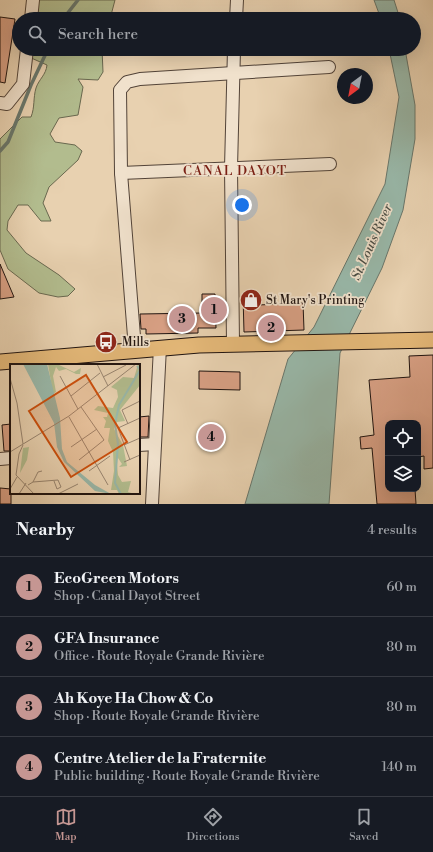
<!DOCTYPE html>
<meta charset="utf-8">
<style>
body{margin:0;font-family:"Libre Bodoni",serif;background:#20242c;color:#f1f3f6}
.controls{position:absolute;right:12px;bottom:12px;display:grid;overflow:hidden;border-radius:8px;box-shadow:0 4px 16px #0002}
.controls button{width:36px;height:36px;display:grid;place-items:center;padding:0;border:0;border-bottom:1px solid #363941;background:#171b24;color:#f1f3f6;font:20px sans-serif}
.compass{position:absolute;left:337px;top:68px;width:36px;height:36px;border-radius:50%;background:#171b24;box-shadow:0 4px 16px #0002;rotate:212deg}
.you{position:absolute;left:242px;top:205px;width:14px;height:14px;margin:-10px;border:3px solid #fff;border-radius:50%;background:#1a73e8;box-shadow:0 0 0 6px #1a73e833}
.badge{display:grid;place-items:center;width:26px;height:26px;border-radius:50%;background:#c59692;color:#111;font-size:13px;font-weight:700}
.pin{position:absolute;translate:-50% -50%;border:2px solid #fff;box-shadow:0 1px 4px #0006}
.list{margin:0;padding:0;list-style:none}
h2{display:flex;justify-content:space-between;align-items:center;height:52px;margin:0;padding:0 16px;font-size:17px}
h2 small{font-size:13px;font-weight:400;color:#9ea1a6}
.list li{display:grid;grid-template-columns:26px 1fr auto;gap:12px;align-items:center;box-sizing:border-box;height:60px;padding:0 16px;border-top:1px solid #363941}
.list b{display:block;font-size:15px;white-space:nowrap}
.list p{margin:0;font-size:13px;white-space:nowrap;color:#9ea1a6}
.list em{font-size:13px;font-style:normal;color:#9ea1a6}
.icon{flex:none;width:22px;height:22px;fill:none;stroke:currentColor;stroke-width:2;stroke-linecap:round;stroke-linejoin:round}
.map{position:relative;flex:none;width:433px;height:504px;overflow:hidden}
.search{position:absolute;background:#171b24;box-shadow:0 4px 16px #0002;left:12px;right:12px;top:12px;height:44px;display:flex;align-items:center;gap:10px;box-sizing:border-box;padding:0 14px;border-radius:22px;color:#9ea1a6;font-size:15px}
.sheet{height:292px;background:#171b24}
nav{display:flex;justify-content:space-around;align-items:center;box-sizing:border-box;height:56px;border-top:1px solid #363941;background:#171b24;font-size:11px;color:#9ea1a6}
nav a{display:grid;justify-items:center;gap:2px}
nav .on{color:#c59692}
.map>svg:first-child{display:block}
.green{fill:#b2bc8e;stroke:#69684f}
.water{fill:#98b7a8;stroke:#68766b}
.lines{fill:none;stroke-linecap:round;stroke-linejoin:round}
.stream{stroke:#68766b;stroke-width:3.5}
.building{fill:#d8a084;stroke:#201410}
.minor-casing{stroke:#524338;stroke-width:14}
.major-casing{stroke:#201410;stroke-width:17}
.minor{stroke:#f0e1cc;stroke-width:12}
.major{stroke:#e4b878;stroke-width:15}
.labels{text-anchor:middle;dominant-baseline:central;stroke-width:3.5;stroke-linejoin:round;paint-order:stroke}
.poi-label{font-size:12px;fill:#201410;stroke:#f0e1cc;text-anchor:start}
.neighbourhood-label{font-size:13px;letter-spacing:1px;fill:#7a1f14;stroke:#f0e1cc}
.water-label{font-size:13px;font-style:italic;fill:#4a4d45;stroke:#f0e1cc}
.inset-river{fill:none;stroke:#98b7a8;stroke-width:2}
.inset-road{fill:none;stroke:#988570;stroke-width:1}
.view{fill:#ca4f0d;fill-opacity:0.15;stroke:#ca4f0d;stroke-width:2}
.inset-edge{fill:none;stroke:#201410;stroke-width:2}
</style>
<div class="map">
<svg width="433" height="504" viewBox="0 0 433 504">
<rect width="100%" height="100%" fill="#e8d1b0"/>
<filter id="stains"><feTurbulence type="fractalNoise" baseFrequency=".005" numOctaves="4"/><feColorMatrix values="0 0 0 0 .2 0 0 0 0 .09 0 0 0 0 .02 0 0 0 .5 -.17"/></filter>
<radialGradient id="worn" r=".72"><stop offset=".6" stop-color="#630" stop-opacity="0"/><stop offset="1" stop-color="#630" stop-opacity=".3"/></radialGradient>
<g class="green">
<polygon points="39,0 115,0 110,19 35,19"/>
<path d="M 30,49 L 102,49 L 103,72 L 98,80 L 78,79 L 83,87 L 78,115 L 59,118 L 50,134 L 55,142 L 75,145 L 82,151 L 78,160 L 49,187 L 43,203 L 51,221 L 41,221 L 28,205 L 18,205 L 8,221 L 7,230 L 26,253 L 59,275 L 75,289 L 68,296 L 58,297 L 39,293 L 8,269 L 0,250 L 0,139 L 22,117 L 31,117 C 35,107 33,98 36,88 C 39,79 46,75 47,65 L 29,57 Z"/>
</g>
<g class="water">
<polygon points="374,0 394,0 400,19 381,19"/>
<polygon points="389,49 405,49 415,105 415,139 403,210 382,268 340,353 329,504 245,504 288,359 314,327 385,184 399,97"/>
</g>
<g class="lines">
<g class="stream">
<polyline points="63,19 78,0"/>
<polyline points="0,151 8,142 31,85 48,49"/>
</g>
</g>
<g class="building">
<polygon points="0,17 15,19 5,83 0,82"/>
<polygon points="0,264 14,297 0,299"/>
<polygon points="202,294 215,294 216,328 198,328 198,333 146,334 146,329 141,329 140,314 202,313"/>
<polygon points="258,295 258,305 303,303 304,330 244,332 243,296"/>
<polygon points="433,355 433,468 424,469 424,456 418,457 418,423 388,423 388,489 415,489 416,504 377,504 372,448 361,449 360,437 374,435 369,380 410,377 409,356"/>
<polygon points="199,371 240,372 240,390 199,389"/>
<polygon points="149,416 148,437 139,437 139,417"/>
<polygon points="11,424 11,451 4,451 2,425"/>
<polygon points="0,488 11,489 11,504 0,504"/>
</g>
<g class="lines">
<g class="minor-casing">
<g id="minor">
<polyline points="31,19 33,0"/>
<polyline points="236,19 237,0"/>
<polyline points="0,103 7,104 23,84 27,49"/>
<polyline points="121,173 330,164"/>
<polyline points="233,343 231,168 234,49"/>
<polyline points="135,349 121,173 120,90 127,82 140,79 329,67"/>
<polyline points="139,445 155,444"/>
<polyline points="0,459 11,458"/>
<polyline points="152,504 160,347"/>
</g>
</g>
<g class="major-casing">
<polyline id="major" points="0,362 199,345 433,340"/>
</g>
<use href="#minor" class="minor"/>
<use href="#major" class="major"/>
</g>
<defs>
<g id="shop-disc" transform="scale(1.15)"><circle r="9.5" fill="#8f2418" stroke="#f0e1cc"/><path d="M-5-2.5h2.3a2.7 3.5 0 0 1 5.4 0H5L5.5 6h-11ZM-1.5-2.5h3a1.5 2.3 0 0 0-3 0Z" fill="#fff"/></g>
<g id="bus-disc" transform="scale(1.15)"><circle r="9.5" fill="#8f2418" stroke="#f0e1cc"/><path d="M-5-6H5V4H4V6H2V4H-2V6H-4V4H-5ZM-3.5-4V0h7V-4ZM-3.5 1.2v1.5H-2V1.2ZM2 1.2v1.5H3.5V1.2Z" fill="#fff"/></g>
</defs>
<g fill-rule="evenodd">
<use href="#shop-disc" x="251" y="300"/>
<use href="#bus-disc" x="106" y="342"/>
</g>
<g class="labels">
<g class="poi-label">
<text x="266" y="300">St Mary's Printing</text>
<text x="122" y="342">Mills</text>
</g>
<g class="neighbourhood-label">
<text x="235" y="171">CANAL DAYOT</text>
</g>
<g class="water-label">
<text transform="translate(372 242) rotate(-66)">St. Louis River</text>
</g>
</g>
<g transform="translate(10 364)">
<rect width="130" height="130" fill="#e8d1b0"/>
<path d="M 38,0 L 47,0 L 64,8 L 71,4 L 70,10 L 66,10 L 56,5 L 49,7 L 46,3 L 43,12 L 46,28 L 43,30 ZM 128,0 L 130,0 L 130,21 L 110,46 L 115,57 L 107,58 L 104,65 L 113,81 L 117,102 L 109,103 L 112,100 L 106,91 L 108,111 L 112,118 L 121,117 L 118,128 L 125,130 L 109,130 L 107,126 L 101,126 L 104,107 L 103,88 L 98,77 L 100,64 L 94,64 L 96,57 L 93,53 L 97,53 L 98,49 L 84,46 L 88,42 L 103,44 L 108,33 L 107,26 L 101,23 L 113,13 L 124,14 ZM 19,83 L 17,96 L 10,109 L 13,84 Z" fill="#b2bc8e"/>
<path d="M 13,0 L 37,0 L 50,54 L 52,85 L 57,98 L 85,121 L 101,130 L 85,127 L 54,98 L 47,83 L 44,59 Z" fill="#98b7a8"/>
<path class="inset-river" d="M 111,130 L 105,119 L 108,80 L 105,60 L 109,41 L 130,6 L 127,2"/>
<path class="inset-road" d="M 87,0 L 98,22M 50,12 L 68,45M 93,13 L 116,1M 0,14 L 7,39 L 13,80M 61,32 L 90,9M 59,53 L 98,121M 118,60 L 112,46 L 130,37M 13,81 L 9,90 L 6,111 L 24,130M 114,81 L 130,74M 61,83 L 87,65M 0,88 L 59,52 L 126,0M 69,96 L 94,76 L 71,43M 120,96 L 108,64 L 130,54M 114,98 L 130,91M 79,107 L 100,92M 23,118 L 48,116 L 51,123 L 47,125 L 44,117M 18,121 L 23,118 L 28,108 L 32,107M 0,125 L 7,113M 9,130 L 16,119M 48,130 L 68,120"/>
<path class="view" d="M 76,11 L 117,78 L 61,113 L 19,47 Z"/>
<rect width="130" height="130" class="inset-edge"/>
</g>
<rect width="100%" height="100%" filter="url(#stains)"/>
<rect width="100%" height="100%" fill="url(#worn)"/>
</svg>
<div class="controls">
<button><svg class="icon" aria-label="locate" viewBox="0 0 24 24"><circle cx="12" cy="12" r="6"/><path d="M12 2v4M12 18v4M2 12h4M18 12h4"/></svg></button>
<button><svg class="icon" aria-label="layers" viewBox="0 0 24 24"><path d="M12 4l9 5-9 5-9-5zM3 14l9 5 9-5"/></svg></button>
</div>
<svg class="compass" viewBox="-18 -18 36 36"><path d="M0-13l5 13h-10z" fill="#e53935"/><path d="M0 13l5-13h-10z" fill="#9ea1a6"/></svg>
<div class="you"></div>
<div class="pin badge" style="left:214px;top:310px">1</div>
<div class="pin badge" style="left:271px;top:328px">2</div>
<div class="pin badge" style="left:182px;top:319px">3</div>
<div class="pin badge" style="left:211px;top:437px">4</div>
<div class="search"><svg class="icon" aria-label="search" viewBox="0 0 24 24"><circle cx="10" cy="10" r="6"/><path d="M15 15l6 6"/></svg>Search here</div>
</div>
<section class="sheet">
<h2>Nearby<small>4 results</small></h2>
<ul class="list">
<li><span class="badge">1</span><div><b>EcoGreen Motors</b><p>Shop · Canal Dayot Street</p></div><em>60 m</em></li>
<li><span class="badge">2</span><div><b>GFA Insurance</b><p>Office · Route Royale Grande Rivière</p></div><em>80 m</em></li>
<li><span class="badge">3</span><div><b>Ah Koye Ha Chow &amp; Co</b><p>Shop · Route Royale Grande Rivière</p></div><em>80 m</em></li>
<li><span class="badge">4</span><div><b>Centre Atelier de la Fraternite</b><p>Public building · Route Royale Grande Rivière</p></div><em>140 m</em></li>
</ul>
</section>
<nav>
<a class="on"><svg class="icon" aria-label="map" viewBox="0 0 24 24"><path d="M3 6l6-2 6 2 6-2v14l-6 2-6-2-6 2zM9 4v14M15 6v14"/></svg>Map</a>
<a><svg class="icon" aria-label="directions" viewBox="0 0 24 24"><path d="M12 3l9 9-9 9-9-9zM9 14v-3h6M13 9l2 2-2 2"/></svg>Directions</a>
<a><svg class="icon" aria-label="saved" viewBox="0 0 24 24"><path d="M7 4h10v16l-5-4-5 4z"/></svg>Saved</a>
</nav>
